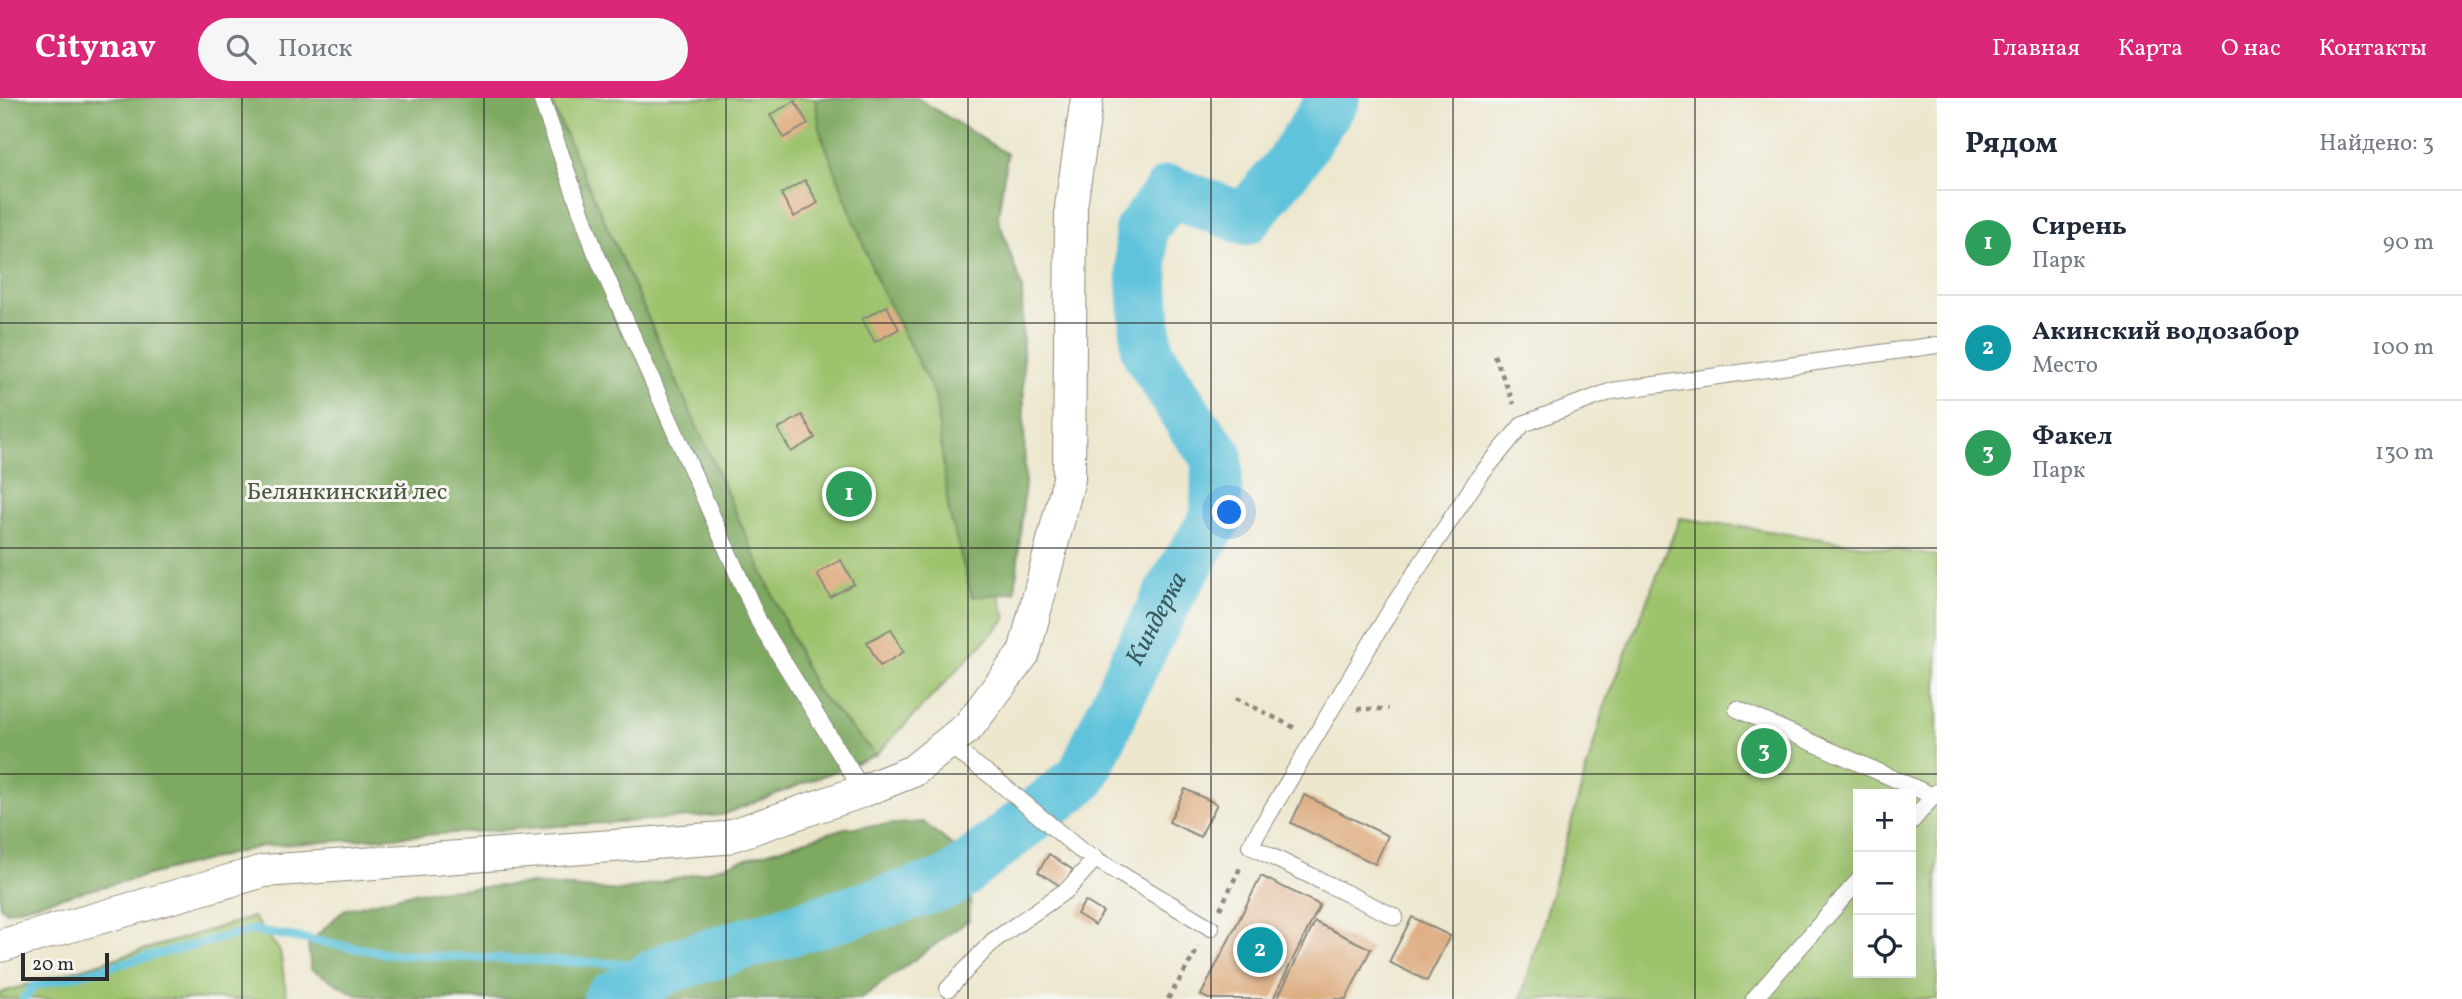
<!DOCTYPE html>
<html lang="ru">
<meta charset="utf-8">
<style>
body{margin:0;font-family:Vollkorn,serif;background:#f6f6f7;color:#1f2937}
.controls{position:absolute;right:21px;bottom:21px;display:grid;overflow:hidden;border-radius:0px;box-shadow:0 7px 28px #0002}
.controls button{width:63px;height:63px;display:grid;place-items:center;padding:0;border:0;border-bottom:2px solid #e0e1e3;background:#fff;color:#1f2937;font:35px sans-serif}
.scale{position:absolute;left:21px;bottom:18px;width:88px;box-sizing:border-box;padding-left:7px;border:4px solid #2b2b2b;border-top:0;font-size:19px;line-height:24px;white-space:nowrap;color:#2b2b2b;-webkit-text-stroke:5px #f6f6f2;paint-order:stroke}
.you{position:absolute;left:1230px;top:415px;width:24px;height:24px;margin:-18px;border:5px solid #fff;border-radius:50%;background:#1a73e8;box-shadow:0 0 0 10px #1a73e833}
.badge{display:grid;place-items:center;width:46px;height:46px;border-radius:50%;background:#db2777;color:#fff;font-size:23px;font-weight:700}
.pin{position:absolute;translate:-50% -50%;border:4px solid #fff;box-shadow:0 2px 7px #0006}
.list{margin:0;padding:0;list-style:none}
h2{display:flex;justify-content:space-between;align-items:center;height:91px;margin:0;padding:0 28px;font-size:30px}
h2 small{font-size:23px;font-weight:400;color:#747a83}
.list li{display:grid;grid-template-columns:46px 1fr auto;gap:21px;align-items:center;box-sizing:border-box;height:105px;padding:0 28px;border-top:2px solid #e0e1e3}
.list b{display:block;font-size:26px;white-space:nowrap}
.list p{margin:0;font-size:23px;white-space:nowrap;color:#747a83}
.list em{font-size:23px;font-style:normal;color:#747a83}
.icon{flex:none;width:38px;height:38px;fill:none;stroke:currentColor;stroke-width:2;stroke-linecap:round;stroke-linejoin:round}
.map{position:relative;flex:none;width:1937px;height:901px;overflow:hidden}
header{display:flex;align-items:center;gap:42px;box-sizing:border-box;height:98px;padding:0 35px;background:#db2777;color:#fff}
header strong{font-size:33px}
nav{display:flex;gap:38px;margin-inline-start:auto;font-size:24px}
.search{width:490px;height:63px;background:#f6f6f7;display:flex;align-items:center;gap:18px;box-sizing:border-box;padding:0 24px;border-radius:38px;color:#747a83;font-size:26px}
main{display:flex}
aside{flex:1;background:#fff}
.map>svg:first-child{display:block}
.green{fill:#9dc36d;stroke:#64774c;stroke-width:2;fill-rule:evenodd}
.forest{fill:#7ea960;stroke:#546a46;stroke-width:2}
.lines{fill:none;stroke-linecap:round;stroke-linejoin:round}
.stream{stroke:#5ec3db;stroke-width:9}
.river{stroke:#5ec3db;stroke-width:52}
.building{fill:#dfaf84}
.service-casing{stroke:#8c897c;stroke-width:18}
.minor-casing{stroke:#8c897c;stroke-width:34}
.path{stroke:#8c897c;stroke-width:4.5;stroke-dasharray:5 5;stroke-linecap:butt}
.service{stroke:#fff;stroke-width:16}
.minor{stroke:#fff;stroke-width:32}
.grid{fill:none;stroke:#2b2b2b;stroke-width:2;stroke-opacity:0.55}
.labels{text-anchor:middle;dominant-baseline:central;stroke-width:6;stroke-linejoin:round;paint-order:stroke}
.park-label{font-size:24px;fill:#4d593f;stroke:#f6f6f2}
.water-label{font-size:26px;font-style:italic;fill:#3a5960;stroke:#f6f6f2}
</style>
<header>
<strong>Citynav</strong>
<div class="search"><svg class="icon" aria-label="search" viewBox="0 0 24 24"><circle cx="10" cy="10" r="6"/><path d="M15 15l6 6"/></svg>Поиск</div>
<nav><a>Главная</a><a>Карта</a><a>О нас</a><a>Контакты</a></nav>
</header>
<main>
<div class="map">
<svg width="1937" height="901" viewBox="0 0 1937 901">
<rect width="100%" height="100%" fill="#f6f6f2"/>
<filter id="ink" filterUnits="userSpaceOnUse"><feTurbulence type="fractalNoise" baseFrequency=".0143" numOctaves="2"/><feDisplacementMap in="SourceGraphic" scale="14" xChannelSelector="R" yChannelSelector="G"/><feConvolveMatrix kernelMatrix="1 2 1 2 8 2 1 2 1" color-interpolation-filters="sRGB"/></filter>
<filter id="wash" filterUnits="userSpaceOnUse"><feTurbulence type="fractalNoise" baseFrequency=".00686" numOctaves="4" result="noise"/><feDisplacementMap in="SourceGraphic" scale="28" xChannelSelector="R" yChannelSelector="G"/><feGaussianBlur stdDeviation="1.57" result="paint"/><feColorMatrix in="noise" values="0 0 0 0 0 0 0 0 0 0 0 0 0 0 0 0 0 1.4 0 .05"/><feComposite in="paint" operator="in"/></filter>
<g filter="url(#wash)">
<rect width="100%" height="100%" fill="#ede7ce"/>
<g class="green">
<polygon points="549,0 830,0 936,271 1006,521 876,657 815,591"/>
<path d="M 1680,420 L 1937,458 L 1937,901 L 1521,901 L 1604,610 ZM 1858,696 L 1911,696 L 1911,875 L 1858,875 Z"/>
<polygon points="253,819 280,853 287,901 0,901 0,895"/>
</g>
<g class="forest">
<polygon points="0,0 549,0 815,591 876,657 722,717 262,748 7,813 0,809"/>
<polygon points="815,0 917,0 1007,56 998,120 1022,190 1025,385 1015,494 972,499 949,414 935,297 878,185 821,36"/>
<polygon points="923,724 974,765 969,822 860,901 397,901 357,897 311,871 308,846 344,812 416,794 531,786 621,793 704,774 845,730"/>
</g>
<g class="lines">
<polyline class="stream" points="23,901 34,888 253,832 390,856 672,868"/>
<path class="river" id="s1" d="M 609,901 L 672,868 L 950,784 L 1082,679 L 1137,559 L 1177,483 L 1216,420 L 1217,357 L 1194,329 L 1147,253 L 1140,133 L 1170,93 L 1245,121 L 1292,63 L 1334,0"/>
</g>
<g id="blocks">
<g class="building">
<polygon points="795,3 808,26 784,40 770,17"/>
<polygon points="805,82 818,105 794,119 781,96"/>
<polygon points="887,208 899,231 875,244 862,221"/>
<polygon points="802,317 815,340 791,354 778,331"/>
<polygon points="841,462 854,486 830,499 817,476"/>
<polygon points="891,531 904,554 880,568 867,544"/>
<polygon points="1185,691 1217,706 1200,739 1169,724"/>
<polygon points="1304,697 1388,738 1375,766 1291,725"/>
<polygon points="1049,756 1073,772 1062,789 1038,774"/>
<polygon points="1261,778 1320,807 1273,901 1208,901 1201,897"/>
<polygon points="1085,803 1103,814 1095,827 1077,816"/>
<polygon points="1412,819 1450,838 1427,883 1389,864"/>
<polygon points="1315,824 1371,851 1346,901 1277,901"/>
</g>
</g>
</g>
<g filter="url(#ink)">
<use href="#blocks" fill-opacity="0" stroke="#8c897c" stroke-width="2"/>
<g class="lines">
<g class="service-casing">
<g id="service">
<polyline points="541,0 595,153 759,524 863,693"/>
<polyline points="1737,611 1933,698"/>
<polyline points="947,646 994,680 1080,752 1211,830"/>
<polyline points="1911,724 1937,694"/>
<polyline points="1395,819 1250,748 1393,508 1479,379 1523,326 1612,293 1937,247"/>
<polyline points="948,891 993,843 1068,791 1096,760"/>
<polyline points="1754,901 1858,783"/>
</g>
</g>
<g class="minor-casing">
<polyline id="minor" points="0,848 264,773 724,740 863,693 913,673 969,628 1024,555 1069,381 1071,109 1087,0"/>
</g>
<g class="path">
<polyline points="1494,257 1514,306"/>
<polyline points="1236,600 1295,630"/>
<polyline points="1357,611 1388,611"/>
<polyline points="1220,811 1241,768"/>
<polyline points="1168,901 1199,849"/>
</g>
<use href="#service" class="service"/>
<use href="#minor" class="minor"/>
</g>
</g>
<path class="grid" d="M 242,0 L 242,901M 484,0 L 484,901M 726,0 L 726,901M 968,0 L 968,901M 1211,0 L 1211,901M 1453,0 L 1453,901M 1695,0 L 1695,901M 0,225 L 1937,225M 0,450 L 1937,450M 0,676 L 1937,676"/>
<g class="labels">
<g class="park-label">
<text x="347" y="395">Белянкинский лес</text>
</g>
<g class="water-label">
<text stroke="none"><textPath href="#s1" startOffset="705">Киндерка</textPath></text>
</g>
</g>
</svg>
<div class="controls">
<button>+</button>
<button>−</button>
<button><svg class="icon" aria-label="locate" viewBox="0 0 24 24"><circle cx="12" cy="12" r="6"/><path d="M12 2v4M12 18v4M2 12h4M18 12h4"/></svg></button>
</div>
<div class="scale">20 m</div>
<div class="you"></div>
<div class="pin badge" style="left:849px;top:396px;background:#2e9e5b">1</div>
<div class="pin badge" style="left:1260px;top:852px;background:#0f9aa8">2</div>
<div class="pin badge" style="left:1764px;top:653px;background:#2e9e5b">3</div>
</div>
<aside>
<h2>Рядом<small>Найдено: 3</small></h2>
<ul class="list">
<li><span class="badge" style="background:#2e9e5b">1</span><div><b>Сирень</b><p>Парк</p></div><em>90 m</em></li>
<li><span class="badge" style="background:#0f9aa8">2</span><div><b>Акинский водозабор</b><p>Место</p></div><em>100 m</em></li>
<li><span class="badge" style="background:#2e9e5b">3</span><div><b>Факел</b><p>Парк</p></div><em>130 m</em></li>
</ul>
</aside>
</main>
